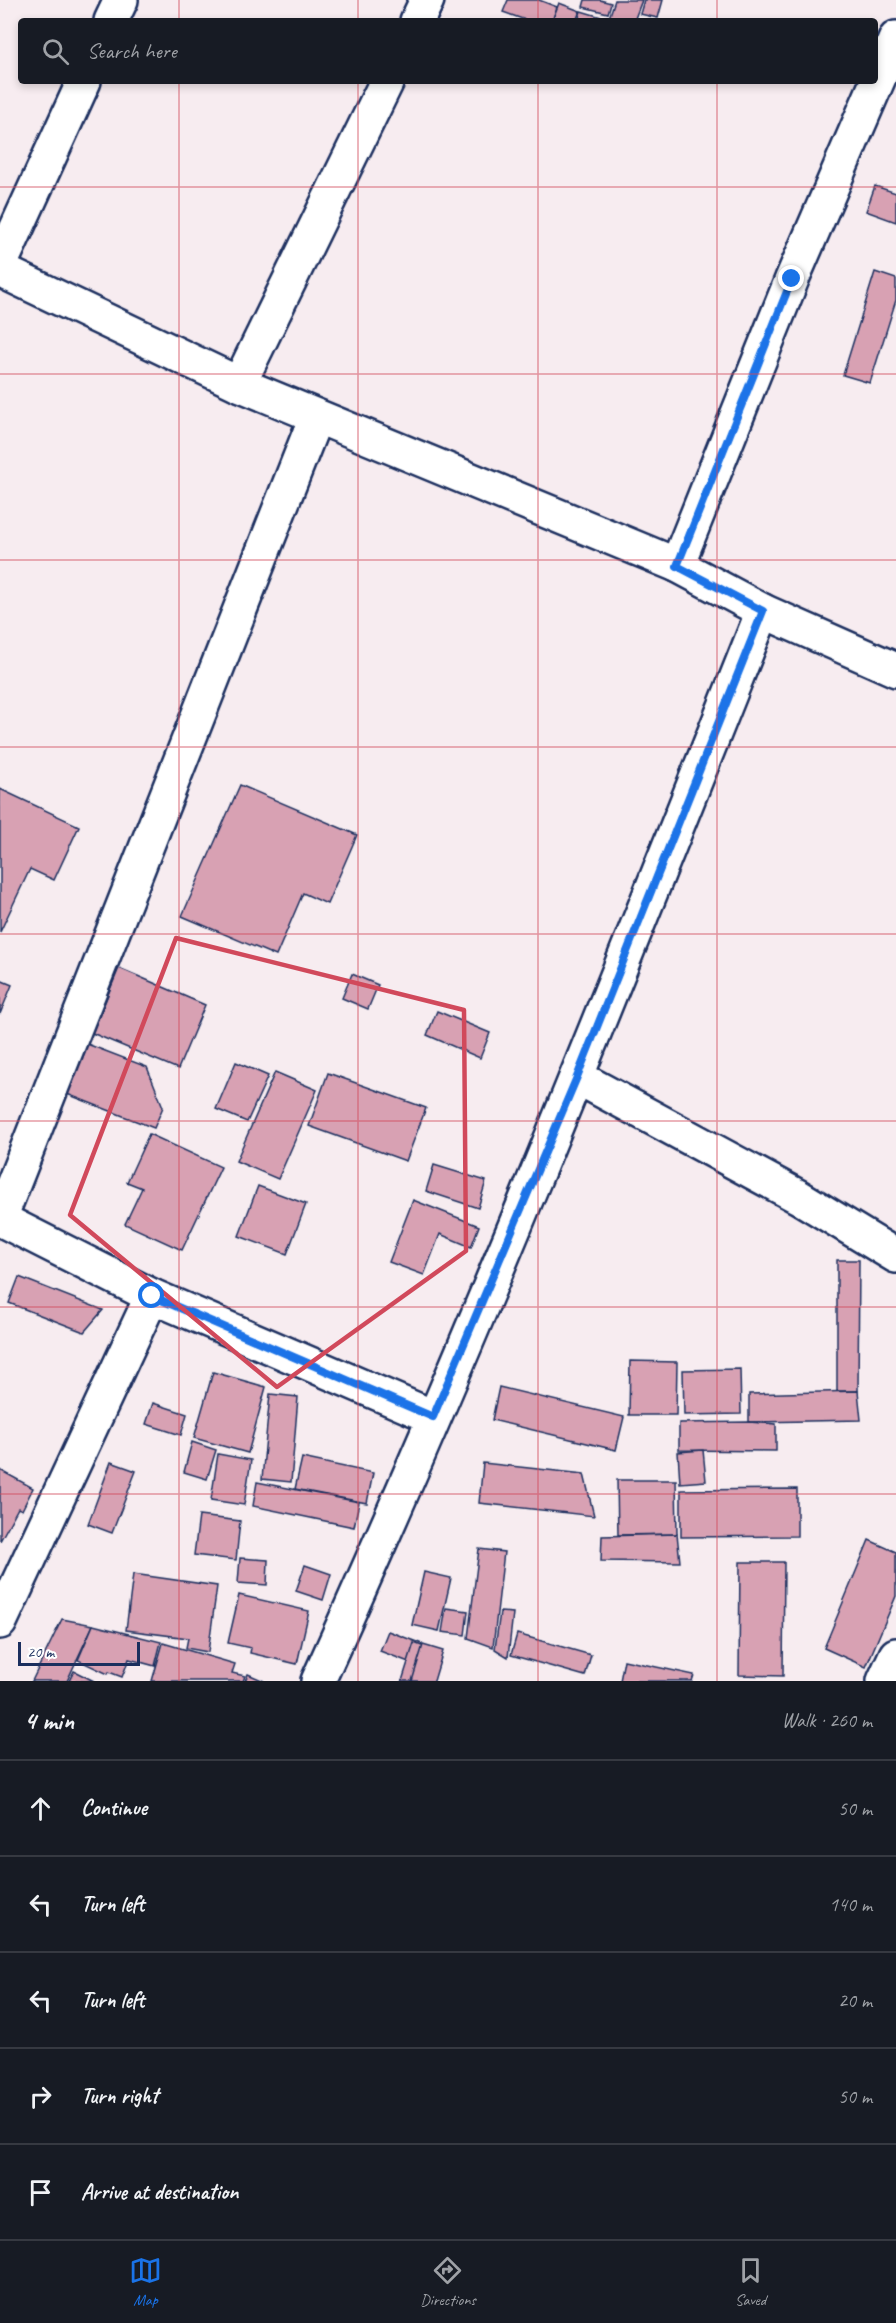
<!DOCTYPE html>
<meta charset="utf-8">
<style>
body{margin:0;font-family:Caveat,sans-serif;background:#242831;color:#f1f3f6}
.scale{position:absolute;left:18px;bottom:15px;width:122px;box-sizing:border-box;padding-left:6px;border:3px solid #1b2f5e;border-top:0;font-size:16px;line-height:21px;white-space:nowrap;color:#1b2f5e;-webkit-text-stroke:4px #fff;paint-order:stroke}
.stop{position:absolute;width:18px;height:18px;margin:-14px;border:4px solid #1a73e8;border-radius:50%;background:#fff}
.stop.end{background:#1a73e8;border-color:#fff;box-shadow:0 2px 6px #0008}
.list{margin:0;padding:0;list-style:none}
h2{display:flex;justify-content:space-between;align-items:center;height:78px;margin:0;padding:0 24px;font-size:26px}
h2 small{font-size:20px;font-weight:400;color:#9ea1a6}
.list li{display:grid;grid-template-columns:39px 1fr auto;gap:18px;align-items:center;box-sizing:border-box;height:96px;padding:0 24px;border-top:2px solid #363941}
.list b{display:block;font-size:22px;white-space:nowrap}
.list em{font-size:20px;font-style:normal;color:#9ea1a6}
.icon{flex:none;width:33px;height:33px;fill:none;stroke:currentColor;stroke-width:2;stroke-linecap:round;stroke-linejoin:round}
.map{position:relative;flex:none;width:896px;height:1681px;overflow:hidden}
.search{position:absolute;background:#171b24;box-shadow:0 3px 9px #0003;left:18px;right:18px;top:18px;height:66px;display:flex;align-items:center;gap:15px;box-sizing:border-box;padding:0 21px;border-radius:6px;color:#9ea1a6;font-size:22px}
.sheet{height:558px;background:#171b24}
nav{display:flex;justify-content:space-around;align-items:center;box-sizing:border-box;height:84px;border-top:2px solid #363941;background:#171b24;font-size:16px;color:#9ea1a6}
nav a{display:grid;justify-items:center;gap:3px}
nav .on{color:#1a73e8}
.map>svg:first-child{display:block}
.building{fill:#d8a1b3;stroke:#1b2f5e;stroke-width:1.5}
.lines{fill:none;stroke-linecap:round;stroke-linejoin:round}
.street-casing{stroke:#1b2f5e;stroke-width:38}
.street{stroke:#fff;stroke-width:33}
.route{stroke:#1a73e8;stroke-width:8}
.marked{fill:none;stroke:#d1495b;stroke-width:4.5;stroke-linejoin:round}
.grid{fill:none;stroke:#d1495b;stroke-width:1.5;stroke-opacity:0.55}
</style>
<div class="map">
<svg width="896" height="1681" viewBox="0 0 896 1681">
<rect width="100%" height="100%" fill="#f7ecf0"/>
<filter id="ink" filterUnits="userSpaceOnUse"><feTurbulence type="fractalNoise" baseFrequency=".0167" numOctaves="2"/><feDisplacementMap in="SourceGraphic" scale="12" xChannelSelector="R" yChannelSelector="G"/><feConvolveMatrix kernelMatrix="1 2 1 2 8 2 1 2 1" color-interpolation-filters="sRGB"/></filter>
<g filter="url(#ink)">
<g class="building">
<polygon points="508,0 539,0 557,7 552,21 528,21 503,12"/>
<polygon points="585,0 600,0 611,3 608,13 583,7"/>
<polygon points="615,0 642,0 634,21 616,21 609,18"/>
<polygon points="644,0 663,0 658,18 640,14"/>
<polygon points="559,3 580,11 576,21 552,21"/>
<polygon points="581,11 608,19 608,21 578,21"/>
<polygon points="875,186 896,193 896,222 866,211"/>
<polygon points="875,272 896,279 896,300 870,383 843,375"/>
<polygon points="240,785 357,835 327,904 303,893 276,956 182,916"/>
<polygon points="0,789 79,826 54,880 30,869 0,932"/>
<polygon points="119,968 205,1005 178,1069 92,1033"/>
<polygon points="352,974 378,985 368,1009 342,998"/>
<polygon points="0,980 12,985 0,1014"/>
<polygon points="437,1011 490,1033 480,1058 427,1035"/>
<polygon points="87,1044 147,1067 163,1107 154,1128 67,1094"/>
<polygon points="236,1062 268,1076 247,1122 216,1109"/>
<polygon points="275,1072 317,1090 278,1179 236,1161"/>
<polygon points="328,1073 426,1108 406,1161 309,1126"/>
<polygon points="149,1134 221,1167 182,1250 125,1224 142,1188 127,1182"/>
<polygon points="434,1165 486,1181 478,1208 426,1191"/>
<polygon points="258,1186 306,1204 287,1254 239,1236"/>
<polygon points="413,1200 479,1226 471,1247 440,1234 424,1275 389,1262"/>
<polygon points="837,1260 859,1260 858,1391 837,1391"/>
<polygon points="19,1277 103,1310 84,1332 9,1303"/>
<polygon points="630,1361 677,1362 676,1415 629,1415"/>
<polygon points="740,1369 741,1414 684,1415 683,1370"/>
<polygon points="213,1372 266,1387 248,1453 194,1438"/>
<polygon points="499,1387 624,1417 616,1450 492,1420"/>
<polygon points="858,1391 861,1420 749,1422 749,1394"/>
<polygon points="270,1394 298,1397 291,1482 262,1479"/>
<polygon points="153,1403 187,1414 181,1435 146,1424"/>
<polygon points="749,1422 776,1424 776,1451 679,1450 679,1423"/>
<polygon points="192,1442 216,1450 207,1479 184,1472"/>
<polygon points="703,1450 706,1481 680,1483 678,1452"/>
<polygon points="218,1454 251,1460 244,1505 211,1500"/>
<polygon points="302,1458 373,1473 367,1503 295,1489"/>
<polygon points="111,1462 136,1471 112,1533 88,1524"/>
<polygon points="483,1463 584,1474 594,1516 479,1503"/>
<polygon points="0,1470 33,1488 22,1510 18,1508 0,1541"/>
<polygon points="617,1480 676,1480 677,1534 618,1535"/>
<polygon points="257,1482 359,1502 354,1527 253,1506"/>
<polygon points="797,1489 797,1536 681,1537 681,1490"/>
<polygon points="199,1516 240,1521 236,1560 194,1555"/>
<polygon points="677,1534 680,1562 601,1561 602,1536"/>
<polygon points="869,1540 896,1552 896,1596 866,1667 824,1648"/>
<polygon points="479,1549 504,1552 493,1647 468,1638"/>
<polygon points="240,1558 268,1560 267,1585 238,1583"/>
<polygon points="740,1562 784,1562 783,1676 739,1675"/>
<polygon points="305,1565 331,1574 323,1600 296,1591"/>
<polygon points="424,1572 451,1578 439,1631 412,1625"/>
<polygon points="133,1574 217,1586 208,1652 186,1648 188,1638 126,1630"/>
<polygon points="239,1595 309,1611 297,1664 250,1653 251,1648 228,1643"/>
<polygon points="446,1608 468,1611 465,1635 442,1632"/>
<polygon points="500,1612 513,1613 508,1657 495,1649"/>
<polygon points="62,1619 93,1625 67,1681 32,1681"/>
<polygon points="93,1625 161,1642 155,1666 129,1659 122,1677 109,1672 108,1674 78,1660"/>
<polygon points="388,1631 422,1644 414,1664 380,1651"/>
<polygon points="517,1634 591,1655 585,1676 511,1655"/>
<polygon points="163,1643 235,1664 232,1673 245,1676 243,1681 152,1681"/>
<polygon points="414,1643 438,1652 428,1681 402,1681"/>
<polygon points="423,1645 443,1651 434,1681 412,1681"/>
<polygon points="624,1660 694,1675 692,1681 620,1681"/>
<polygon points="74,1671 94,1681 69,1681"/>
<polygon points="248,1674 264,1681 245,1681"/>
</g>
<g class="lines">
<g class="street-casing">
<g id="street">
<polyline points="111,21 121,0"/>
<polyline points="417,21 427,0"/>
<polyline points="0,265 84,81"/>
<polyline points="0,270 239,384 677,565 763,611 896,670"/>
<polyline points="239,384 387,81"/>
<polyline points="677,565 792,279 896,38"/>
<polyline points="577,1077 799,1197 896,1256"/>
<polyline points="0,1218 316,417"/>
<polyline points="0,1219 152,1296 433,1417"/>
<polyline points="0,1622 152,1296"/>
<path d="M 318,1681 C 478,1330 620,970 763,611"/>
<polyline points="884,1681 896,1655"/>
</g>
</g>
<use href="#street" class="street"/>
</g>
</g>
<g class="lines" filter="url(#ink)">
<polyline class="route" points="152,1296 433,1417 577,1077 763,611 677,566 792,279"/>
</g>
<path class="marked" d="M 176,938 L 464,1010 L 466,1251 L 277,1387 L 70,1215 Z"/>
<path class="grid" d="M 179,0 L 179,21M 358,0 L 358,21M 538,0 L 538,21M 717,0 L 717,21M 179,81 L 179,1681M 358,81 L 358,1681M 538,81 L 538,1681M 717,81 L 717,1681M 0,187 L 896,187M 0,374 L 896,374M 0,560 L 896,560M 0,747 L 896,747M 0,934 L 896,934M 0,1121 L 896,1121M 0,1307 L 896,1307M 0,1494 L 896,1494"/>
</svg>
<div class="scale">20 m</div>
<div class="stop" style="left:152px;top:1296px"></div>
<div class="stop end" style="left:792px;top:279px"></div>
<div class="search"><svg class="icon" aria-label="search" viewBox="0 0 24 24"><circle cx="10" cy="10" r="6"/><path d="M15 15l6 6"/></svg>Search here</div>
</div>
<section class="sheet">
<h2>4 min<small>Walk · 260 m</small></h2>
<ul class="list">
<li><svg class="icon" aria-label="ahead" viewBox="0 0 24 24"><path d="M12 20V5M6 11l6-6 6 6"/></svg><div><b>Continue</b></div><em>50 m</em></li>
<li><svg class="icon" aria-label="left" viewBox="0 0 24 24"><path d="M17 20v-9H6M10 6l-5 5 5 5"/></svg><div><b>Turn left</b></div><em>140 m</em></li>
<li><svg class="icon" aria-label="left" viewBox="0 0 24 24"><path d="M17 20v-9H6M10 6l-5 5 5 5"/></svg><div><b>Turn left</b></div><em>20 m</em></li>
<li><svg class="icon" aria-label="right" viewBox="0 0 24 24"><path d="M7 20v-9h11M14 6l5 5-5 5"/></svg><div><b>Turn right</b></div><em>50 m</em></li>
<li><svg class="icon" aria-label="arrive" viewBox="0 0 24 24"><path d="M6 21V4h12l-3 4 3 4H6"/></svg><div><b>Arrive at destination</b></div></li>
</ul>
</section>
<nav>
<a class="on"><svg class="icon" aria-label="map" viewBox="0 0 24 24"><path d="M3 6l6-2 6 2 6-2v14l-6 2-6-2-6 2zM9 4v14M15 6v14"/></svg>Map</a>
<a><svg class="icon" aria-label="directions" viewBox="0 0 24 24"><path d="M12 3l9 9-9 9-9-9zM9 14v-3h6M13 9l2 2-2 2"/></svg>Directions</a>
<a><svg class="icon" aria-label="saved" viewBox="0 0 24 24"><path d="M7 4h10v16l-5-4-5 4z"/></svg>Saved</a>
</nav>
